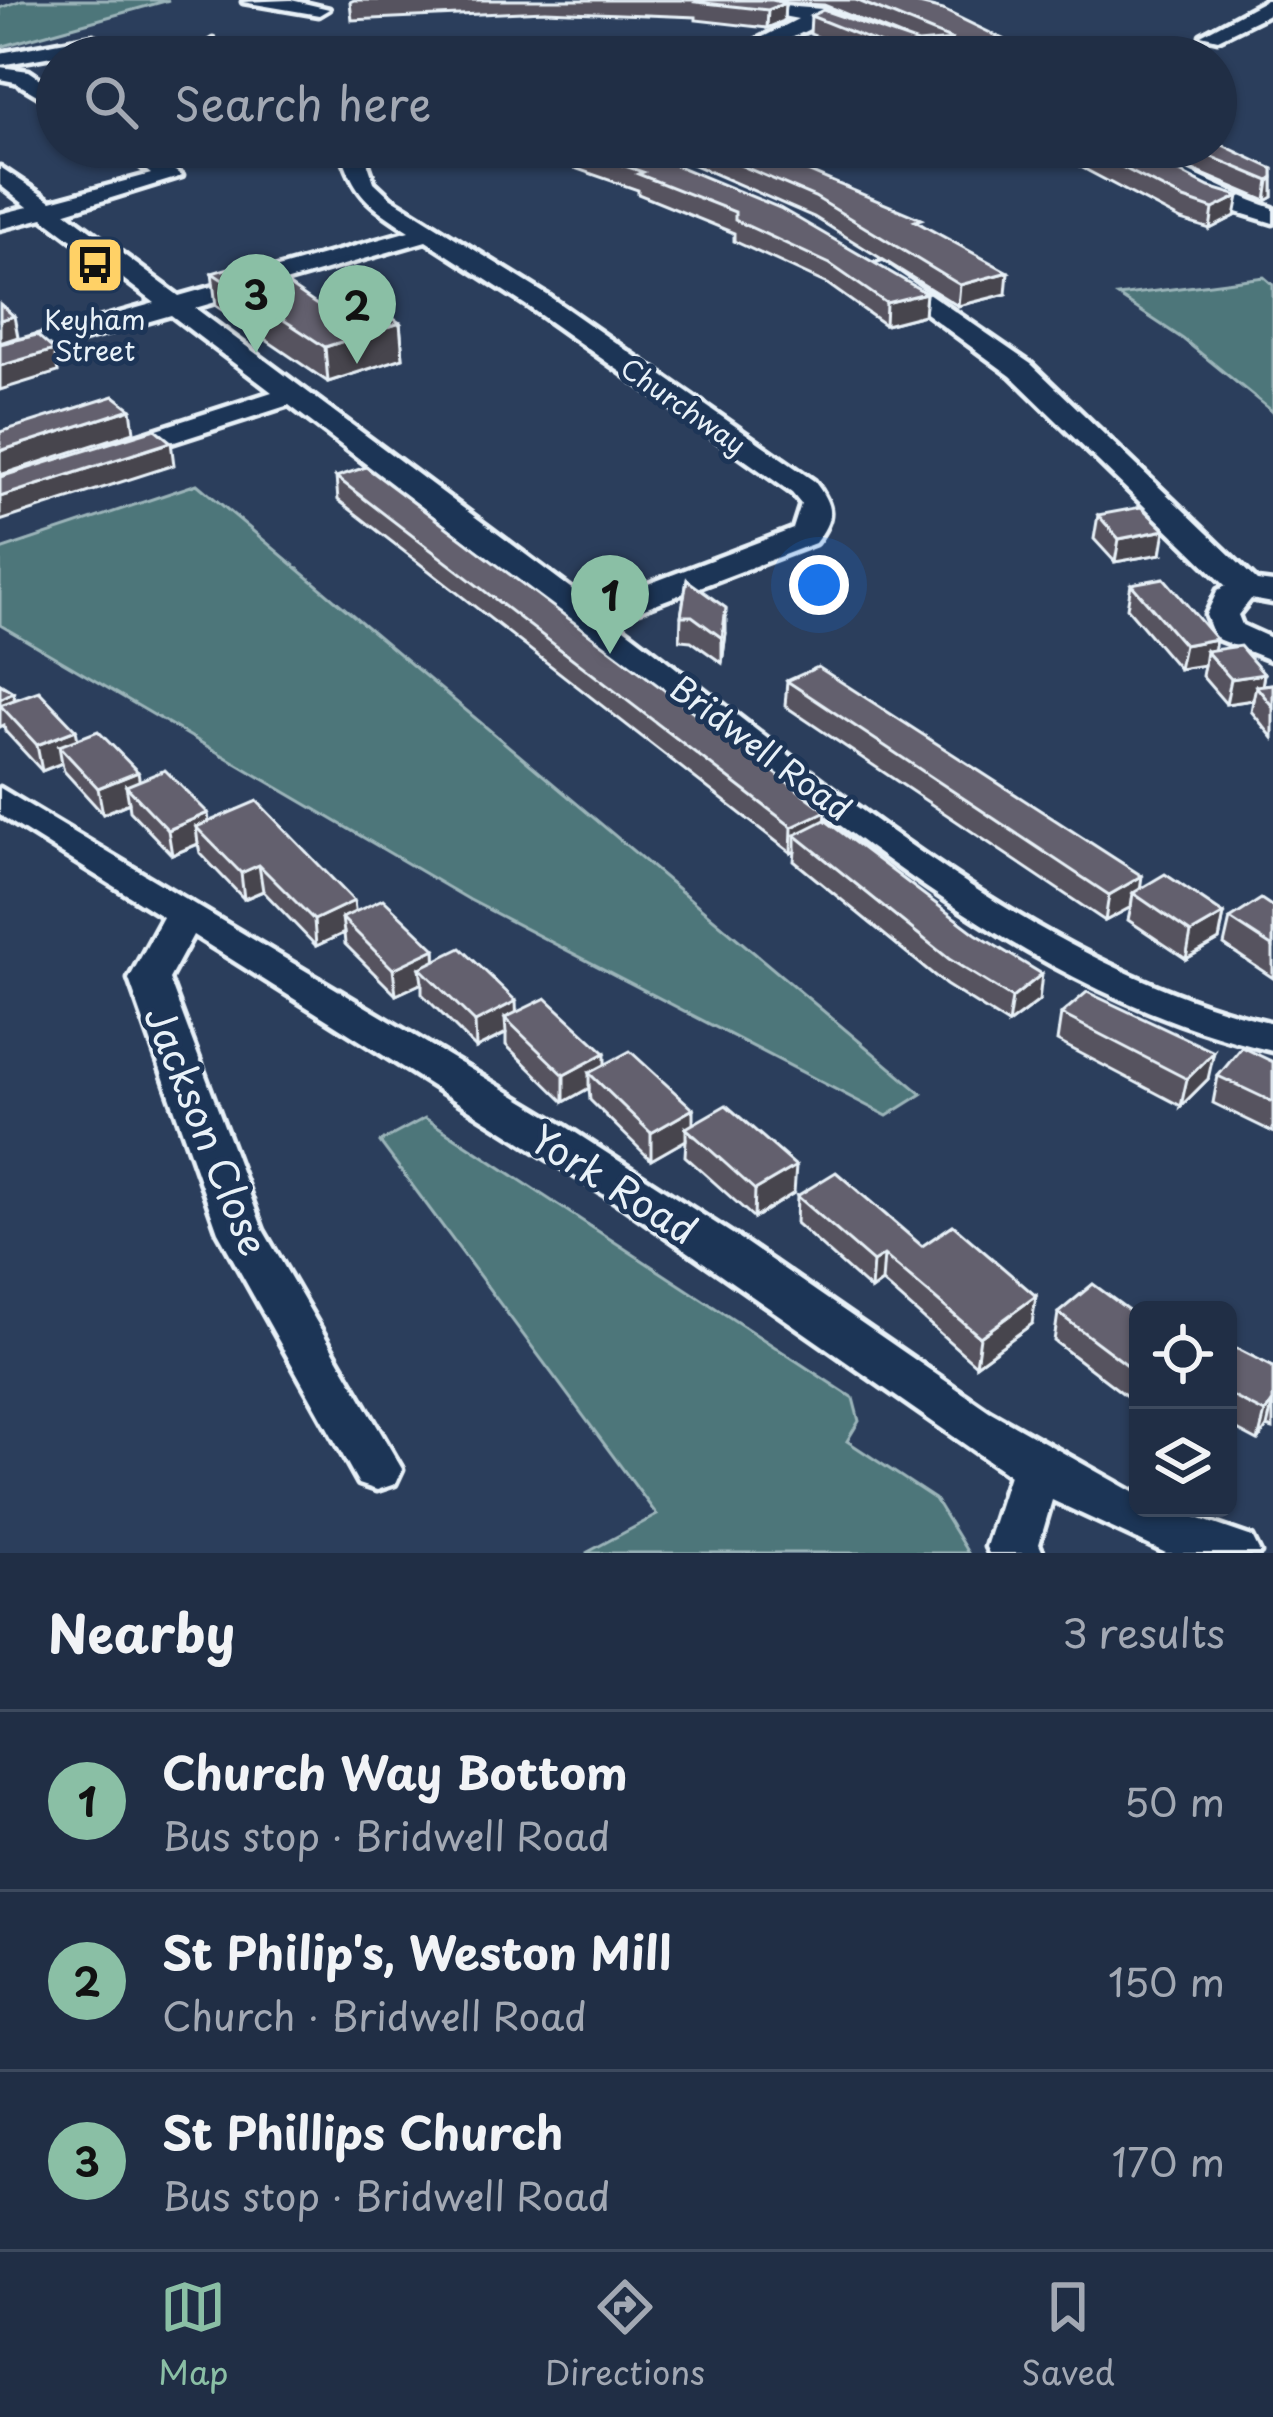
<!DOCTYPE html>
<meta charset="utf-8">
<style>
body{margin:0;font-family:"Playpen Sans",sans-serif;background:#28364c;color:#f1f3f6}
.controls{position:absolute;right:36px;bottom:36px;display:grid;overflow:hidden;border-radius:18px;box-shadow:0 3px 9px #0004}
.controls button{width:108px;height:108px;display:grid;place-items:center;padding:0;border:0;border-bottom:3px solid #3d4a5e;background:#202e45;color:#f1f3f6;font:60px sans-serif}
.you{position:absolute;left:819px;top:585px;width:42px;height:42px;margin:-30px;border:9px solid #fff;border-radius:50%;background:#1a73e8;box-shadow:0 0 0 18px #1a73e833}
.badge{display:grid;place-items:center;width:78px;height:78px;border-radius:50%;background:#8abfa5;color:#111;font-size:39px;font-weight:700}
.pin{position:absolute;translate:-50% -99px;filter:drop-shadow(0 3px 6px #0008)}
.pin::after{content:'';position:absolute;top:63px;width:42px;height:36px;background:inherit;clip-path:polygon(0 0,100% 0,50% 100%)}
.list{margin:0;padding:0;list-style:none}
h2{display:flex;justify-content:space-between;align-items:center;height:156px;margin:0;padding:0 48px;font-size:51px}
h2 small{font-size:39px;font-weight:400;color:#a2a8b3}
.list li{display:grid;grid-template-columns:78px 1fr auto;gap:36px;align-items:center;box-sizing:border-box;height:180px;padding:0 48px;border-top:3px solid #3d4a5e}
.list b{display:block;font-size:45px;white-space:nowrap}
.list p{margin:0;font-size:39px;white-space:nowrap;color:#a2a8b3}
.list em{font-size:39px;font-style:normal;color:#a2a8b3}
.icon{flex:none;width:66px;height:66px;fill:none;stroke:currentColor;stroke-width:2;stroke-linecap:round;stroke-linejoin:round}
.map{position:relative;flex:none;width:1273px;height:1553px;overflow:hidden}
.search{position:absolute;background:#202e45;box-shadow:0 3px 9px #0004;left:36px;right:36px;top:36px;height:132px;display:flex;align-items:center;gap:30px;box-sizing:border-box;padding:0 42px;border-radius:66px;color:#a2a8b3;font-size:45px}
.sheet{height:696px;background:#202e45}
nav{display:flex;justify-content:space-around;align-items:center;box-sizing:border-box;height:168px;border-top:3px solid #3d4a5e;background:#202e45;font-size:33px;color:#a2a8b3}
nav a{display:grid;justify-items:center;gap:6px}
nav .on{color:#8abfa5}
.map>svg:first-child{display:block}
.green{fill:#4e767a;stroke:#9bb4b9;stroke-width:3}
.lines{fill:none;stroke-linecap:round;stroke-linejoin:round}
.minor-casing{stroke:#e8f1f8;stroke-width:9}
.minor{fill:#1d3557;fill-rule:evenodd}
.wall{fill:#56535f;stroke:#e8f1f8;stroke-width:3}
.shaded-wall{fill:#46444d;stroke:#e8f1f8;stroke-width:3}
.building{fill:#64616e;stroke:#e8f1f8;stroke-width:3}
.labels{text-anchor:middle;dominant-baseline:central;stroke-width:10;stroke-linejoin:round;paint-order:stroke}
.far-poi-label{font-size:27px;fill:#e8f1f8;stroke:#1d3557}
.far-street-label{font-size:27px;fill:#e8f1f8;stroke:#1d3557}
.street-label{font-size:33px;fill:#e8f1f8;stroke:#1d3557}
.near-street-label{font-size:39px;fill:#e8f1f8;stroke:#1d3557}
</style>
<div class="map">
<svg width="1273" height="1553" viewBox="0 0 1273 1553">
<rect width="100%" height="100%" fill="#2b3e5c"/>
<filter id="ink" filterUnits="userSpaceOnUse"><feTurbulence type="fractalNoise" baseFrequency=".00833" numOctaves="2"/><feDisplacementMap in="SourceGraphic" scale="24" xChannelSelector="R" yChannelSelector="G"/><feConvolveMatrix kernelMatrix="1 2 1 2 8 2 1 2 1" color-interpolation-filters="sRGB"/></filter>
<g filter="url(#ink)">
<g class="green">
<polygon points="22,0 169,0 0,47 0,8"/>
<polygon points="1264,277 1273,285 1273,412 1183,339 1118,296"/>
<polygon points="197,484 922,1094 887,1116 470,900 0,625 0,550"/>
<polygon points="425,1118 853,1398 859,1421 847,1441 935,1499 968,1553 586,1553 657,1515 380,1142"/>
</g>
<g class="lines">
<g class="minor-casing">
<g id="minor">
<polygon points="291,0 329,9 319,15 243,2"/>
<polygon points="701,0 822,9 947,57 917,57 822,23 752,57 724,57 798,19"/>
<polygon points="1266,0 1273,0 1273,12 1218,39 1201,35"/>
<polygon points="93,36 142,57 112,57 92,49 0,65 0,53"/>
<polygon points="213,40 223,46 212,57 188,57"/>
<polygon points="0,67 29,71 57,90 57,107 15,82 0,79"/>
<path d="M 116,147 L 142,147 L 182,176 L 66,212 L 179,296 L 409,231 C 368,204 354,195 340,147 L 362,147 L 374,182 L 391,198 L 547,295 L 814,481 C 833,506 835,517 815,543 L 613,620 C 808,765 1032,969 1273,1023 L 1273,1051 C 1054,1001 885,859 710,726 C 569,619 429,512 289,405 L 128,457 L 108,457 L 103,451 L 108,445 L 272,392 L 171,315 L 0,364 L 0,347 L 155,303 L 43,218 L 0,229 L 0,214 L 28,207 L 0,185 L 0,167 L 51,201 L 151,174 ZM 426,241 L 529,307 L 792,493 L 801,504 L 793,529 L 593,605 L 195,308 Z"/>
<path d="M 1101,147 C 1159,147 1217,191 1273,208 L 1273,223 L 1208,203 Z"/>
<polygon points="883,262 1031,364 1257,581 1273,583 1273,603 1251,599 1238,615 1242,625 1273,639 1273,661 1215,638 1206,615 1218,590 1226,586 1011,376 874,275 874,265"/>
<polygon points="0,788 565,1126 746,1243 989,1411 1138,1495 1138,1508 1168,1508 1252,1537 1260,1553 1166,1553 1052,1500 1039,1544 1043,1553 989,1553 986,1547 1009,1475 624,1207 193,935 169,979 263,1230 402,1469 395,1484 377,1490 359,1484 218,1232 129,979 163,917 0,815"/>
</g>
</g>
<use href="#minor" class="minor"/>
</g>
<g class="wall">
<polygon points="354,0 903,0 1040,57 867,57 810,34 811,16 905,38 824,5 785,3 784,21 767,28 696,20 696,17 545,11 352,20 350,2"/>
<polygon points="559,147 751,147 921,224 1006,294 958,306 814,217 685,161 642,151 926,293 924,315 885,325 829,285 734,241 734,233 638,194 638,190 560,163"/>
<polygon points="1043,147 1216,147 1273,169 1273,197 1266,201 1146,150 1134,148 1235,216 1210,229 1181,220"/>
<polygon points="212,273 330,314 400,323 403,358 328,382 216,306"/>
<polygon points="336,477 826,820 1039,1001 1008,1024 946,985 794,861 795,851 791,853 338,500"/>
<polygon points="1098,515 1161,554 1115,562 1094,539"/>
<polygon points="687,580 726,633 722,663 691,641 680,640 681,616"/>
<polygon points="1131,584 1215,650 1264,674 1262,685 1273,684 1273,738 1251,711 1253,700 1226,704 1202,676 1204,665 1179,669 1127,608"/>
<polygon points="787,681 1140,889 1224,914 1219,940 1186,959 1128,920 1131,907 1105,921 785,706"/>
<polygon points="0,684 13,692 15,700 78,739 139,780 355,912 435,949 435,961 517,1012 605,1064 794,1193 754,1218 685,1156 686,1140 651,1160 590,1100 589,1088 564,1102 506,1045 506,1034 476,1048 422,994 422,983 396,995 345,944 344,933 316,946 263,891 244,899 200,853 198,844 172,855 130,811 129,803 103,814 64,771 62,763 42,771 5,731 4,725 0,727"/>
<polygon points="1273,907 1273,978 1224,945 1230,919"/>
<polygon points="1061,1014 1208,1079 1181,1106 1057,1041"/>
<polygon points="1273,1062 1273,1132 1213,1103 1218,1076"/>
<polygon points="797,1196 922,1246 1032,1324 976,1365 882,1282 871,1290 796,1223"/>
<polygon points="1058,1313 1138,1317 1138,1389 1129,1398 1054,1341"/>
<polygon points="1228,1344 1273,1367 1273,1429 1267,1427 1258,1441 1228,1425"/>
</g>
<g class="shaded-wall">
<polygon points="785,3 784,21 767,28 768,10"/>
<polygon points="1273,178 1273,197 1266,201 1269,181"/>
<polygon points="1239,196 1235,216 1210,229 1213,209"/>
<polygon points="1008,272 1006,294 958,306 960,285"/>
<polygon points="926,293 924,315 885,325 886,303"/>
<polygon points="14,316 18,337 0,343 0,320"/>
<polygon points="400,323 403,358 328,382 325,347"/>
<polygon points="54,350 58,372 0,390 0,366"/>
<polygon points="131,409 134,432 0,475 0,451"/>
<polygon points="171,442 174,465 0,521 0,497"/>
<polygon points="1165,530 1161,554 1115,562 1119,539"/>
<polygon points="726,608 726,633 722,663 722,638"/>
<polygon points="1216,639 1213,659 1206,651 1204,665 1179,669 1184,645"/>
<polygon points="1264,674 1261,692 1256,686 1253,700 1226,704 1231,679"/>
<polygon points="13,692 18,717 0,706 0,699"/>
<polygon points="76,730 81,755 59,746 62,763 42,771 37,745"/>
<polygon points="138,772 142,797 126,786 129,803 103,814 98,788"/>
<polygon points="826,811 824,837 795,835 795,851 791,853 792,827"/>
<polygon points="208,813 211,838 196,827 198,844 172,855 168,830"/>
<polygon points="259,865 263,891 244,899 241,873"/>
<polygon points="1142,876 1139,897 1133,893 1131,907 1105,921 1109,895"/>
<polygon points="354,901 357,927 342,918 344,933 316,946 314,920"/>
<polygon points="1224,914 1219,940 1186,959 1191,933"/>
<polygon points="435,949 436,976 420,968 422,983 396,995 393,969"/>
<polygon points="1042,974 1039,1001 1008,1024 1012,998"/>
<polygon points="516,1001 517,1028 505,1018 506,1033 476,1048 475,1022"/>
<polygon points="1214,1052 1208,1079 1181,1106 1187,1079"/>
<polygon points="605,1053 605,1080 589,1073 589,1088 564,1102 564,1075"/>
<polygon points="693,1109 693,1135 686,1128 686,1140 651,1160 651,1133"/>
<polygon points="796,1166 794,1193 754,1218 755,1190"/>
<polygon points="884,1255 882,1282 871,1290 873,1262"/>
<polygon points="1036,1296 1032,1324 976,1365 980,1337"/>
<polygon points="1138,1367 1138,1389 1129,1398 1134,1370"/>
<polygon points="1273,1401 1267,1427 1258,1441 1265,1413"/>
</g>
<g class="building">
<polygon points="699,0 772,0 785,3 768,10 696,2"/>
<polygon points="856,0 903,0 943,10 1040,57 909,57 891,48 811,16 823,10 918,43 953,40"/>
<polygon points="1216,142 1273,169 1273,178 1269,181 1188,147 1216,147"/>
<polygon points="569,147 632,147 780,208 926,293 886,303 830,264 735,220 735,212 638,174 643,172"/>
<polygon points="698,147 751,147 921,219 915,221 1008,272 960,285 815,197"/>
<polygon points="1083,147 1131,147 1209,187 1239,196 1213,209 1184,199"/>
<polygon points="253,261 330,314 369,302 400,323 325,347 212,273"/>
<polygon points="0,304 14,316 0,320"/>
<polygon points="37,335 54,350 0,366 0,344"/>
<polygon points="114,396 131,409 0,451 0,432"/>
<polygon points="155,429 171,442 0,497 0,477"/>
<polygon points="366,467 826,811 792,827 336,477"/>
<polygon points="1141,507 1165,530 1119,539 1098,515"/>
<polygon points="1164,578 1216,639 1184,645 1131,584"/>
<polygon points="687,580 726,608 722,638 692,616 681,616"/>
<polygon points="1240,646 1264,674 1231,679 1206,651"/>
<polygon points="818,667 1142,876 1109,895 787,681"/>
<polygon points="0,684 13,692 0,699"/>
<polygon points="1273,684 1273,707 1256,686"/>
<polygon points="39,691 76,730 37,745 0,705"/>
<polygon points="98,731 138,772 98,788 59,746"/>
<polygon points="165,770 208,813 168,830 126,786"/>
<polygon points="257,801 354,901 314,920 259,865 241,873 196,827"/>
<polygon points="825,820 976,934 1042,974 1012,998 949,959 795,835"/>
<polygon points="1165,874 1224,914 1191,933 1133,893"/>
<polygon points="383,899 435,949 393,969 342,918"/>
<polygon points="1261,899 1273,907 1273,947 1230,919"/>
<polygon points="461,948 516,1001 475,1022 420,968"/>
<polygon points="1087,992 1214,1052 1187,1079 1061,1014"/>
<polygon points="546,998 605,1053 564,1075 505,1018"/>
<polygon points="1242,1047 1273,1062 1273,1102 1218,1076"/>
<polygon points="630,1051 693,1109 651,1133 589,1073"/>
<polygon points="726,1105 796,1166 755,1190 686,1128"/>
<polygon points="836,1172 922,1246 953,1225 1036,1296 980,1337 884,1255 873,1262 797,1196"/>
<polygon points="1093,1284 1138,1317 1138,1367 1134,1370 1058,1313"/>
<polygon points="1228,1344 1273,1367 1273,1401 1265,1413 1228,1394"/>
</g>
</g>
<defs>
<g id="bus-square" transform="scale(3)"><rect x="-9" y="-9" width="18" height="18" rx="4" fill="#ffd166" stroke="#1d3557"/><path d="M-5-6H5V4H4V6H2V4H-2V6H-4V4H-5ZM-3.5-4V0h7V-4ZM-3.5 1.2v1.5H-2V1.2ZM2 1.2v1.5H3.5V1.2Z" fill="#111"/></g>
</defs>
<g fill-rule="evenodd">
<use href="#bus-square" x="95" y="265"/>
</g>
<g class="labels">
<g class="far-poi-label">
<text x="95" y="318">Keyham<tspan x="95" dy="31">Street</tspan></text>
</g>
<g class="far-street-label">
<text transform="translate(684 405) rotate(35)">Churchway</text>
</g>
<g class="street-label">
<text transform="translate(762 747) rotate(37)">Bridwell Road</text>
</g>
<g class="near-street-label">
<text transform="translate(208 1130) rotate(68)">Jackson Close</text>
<text transform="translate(615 1183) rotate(32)">York Road</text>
</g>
</g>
</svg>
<div class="controls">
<button><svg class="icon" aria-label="locate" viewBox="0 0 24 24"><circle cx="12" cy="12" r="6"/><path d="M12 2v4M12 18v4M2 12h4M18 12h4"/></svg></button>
<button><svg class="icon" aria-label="layers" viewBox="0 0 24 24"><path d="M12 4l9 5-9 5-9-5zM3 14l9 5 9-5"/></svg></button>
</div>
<div class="you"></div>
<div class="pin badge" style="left:610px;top:654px">1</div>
<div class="pin badge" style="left:357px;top:364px">2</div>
<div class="pin badge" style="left:256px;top:353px">3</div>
<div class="search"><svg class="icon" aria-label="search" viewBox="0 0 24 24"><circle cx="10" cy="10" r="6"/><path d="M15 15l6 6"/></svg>Search here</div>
</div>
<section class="sheet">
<h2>Nearby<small>3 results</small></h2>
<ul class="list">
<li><span class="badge">1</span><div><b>Church Way Bottom</b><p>Bus stop · Bridwell Road</p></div><em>50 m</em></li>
<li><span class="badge">2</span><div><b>St Philip's, Weston Mill</b><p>Church · Bridwell Road</p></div><em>150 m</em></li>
<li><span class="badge">3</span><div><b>St Phillips Church</b><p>Bus stop · Bridwell Road</p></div><em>170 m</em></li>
</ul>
</section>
<nav>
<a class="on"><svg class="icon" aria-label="map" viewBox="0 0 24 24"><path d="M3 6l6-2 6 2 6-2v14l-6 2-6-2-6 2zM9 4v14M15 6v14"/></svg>Map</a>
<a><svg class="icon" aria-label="directions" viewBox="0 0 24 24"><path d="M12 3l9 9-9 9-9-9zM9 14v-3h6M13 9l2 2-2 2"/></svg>Directions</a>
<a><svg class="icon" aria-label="saved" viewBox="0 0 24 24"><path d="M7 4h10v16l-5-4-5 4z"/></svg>Saved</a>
</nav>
